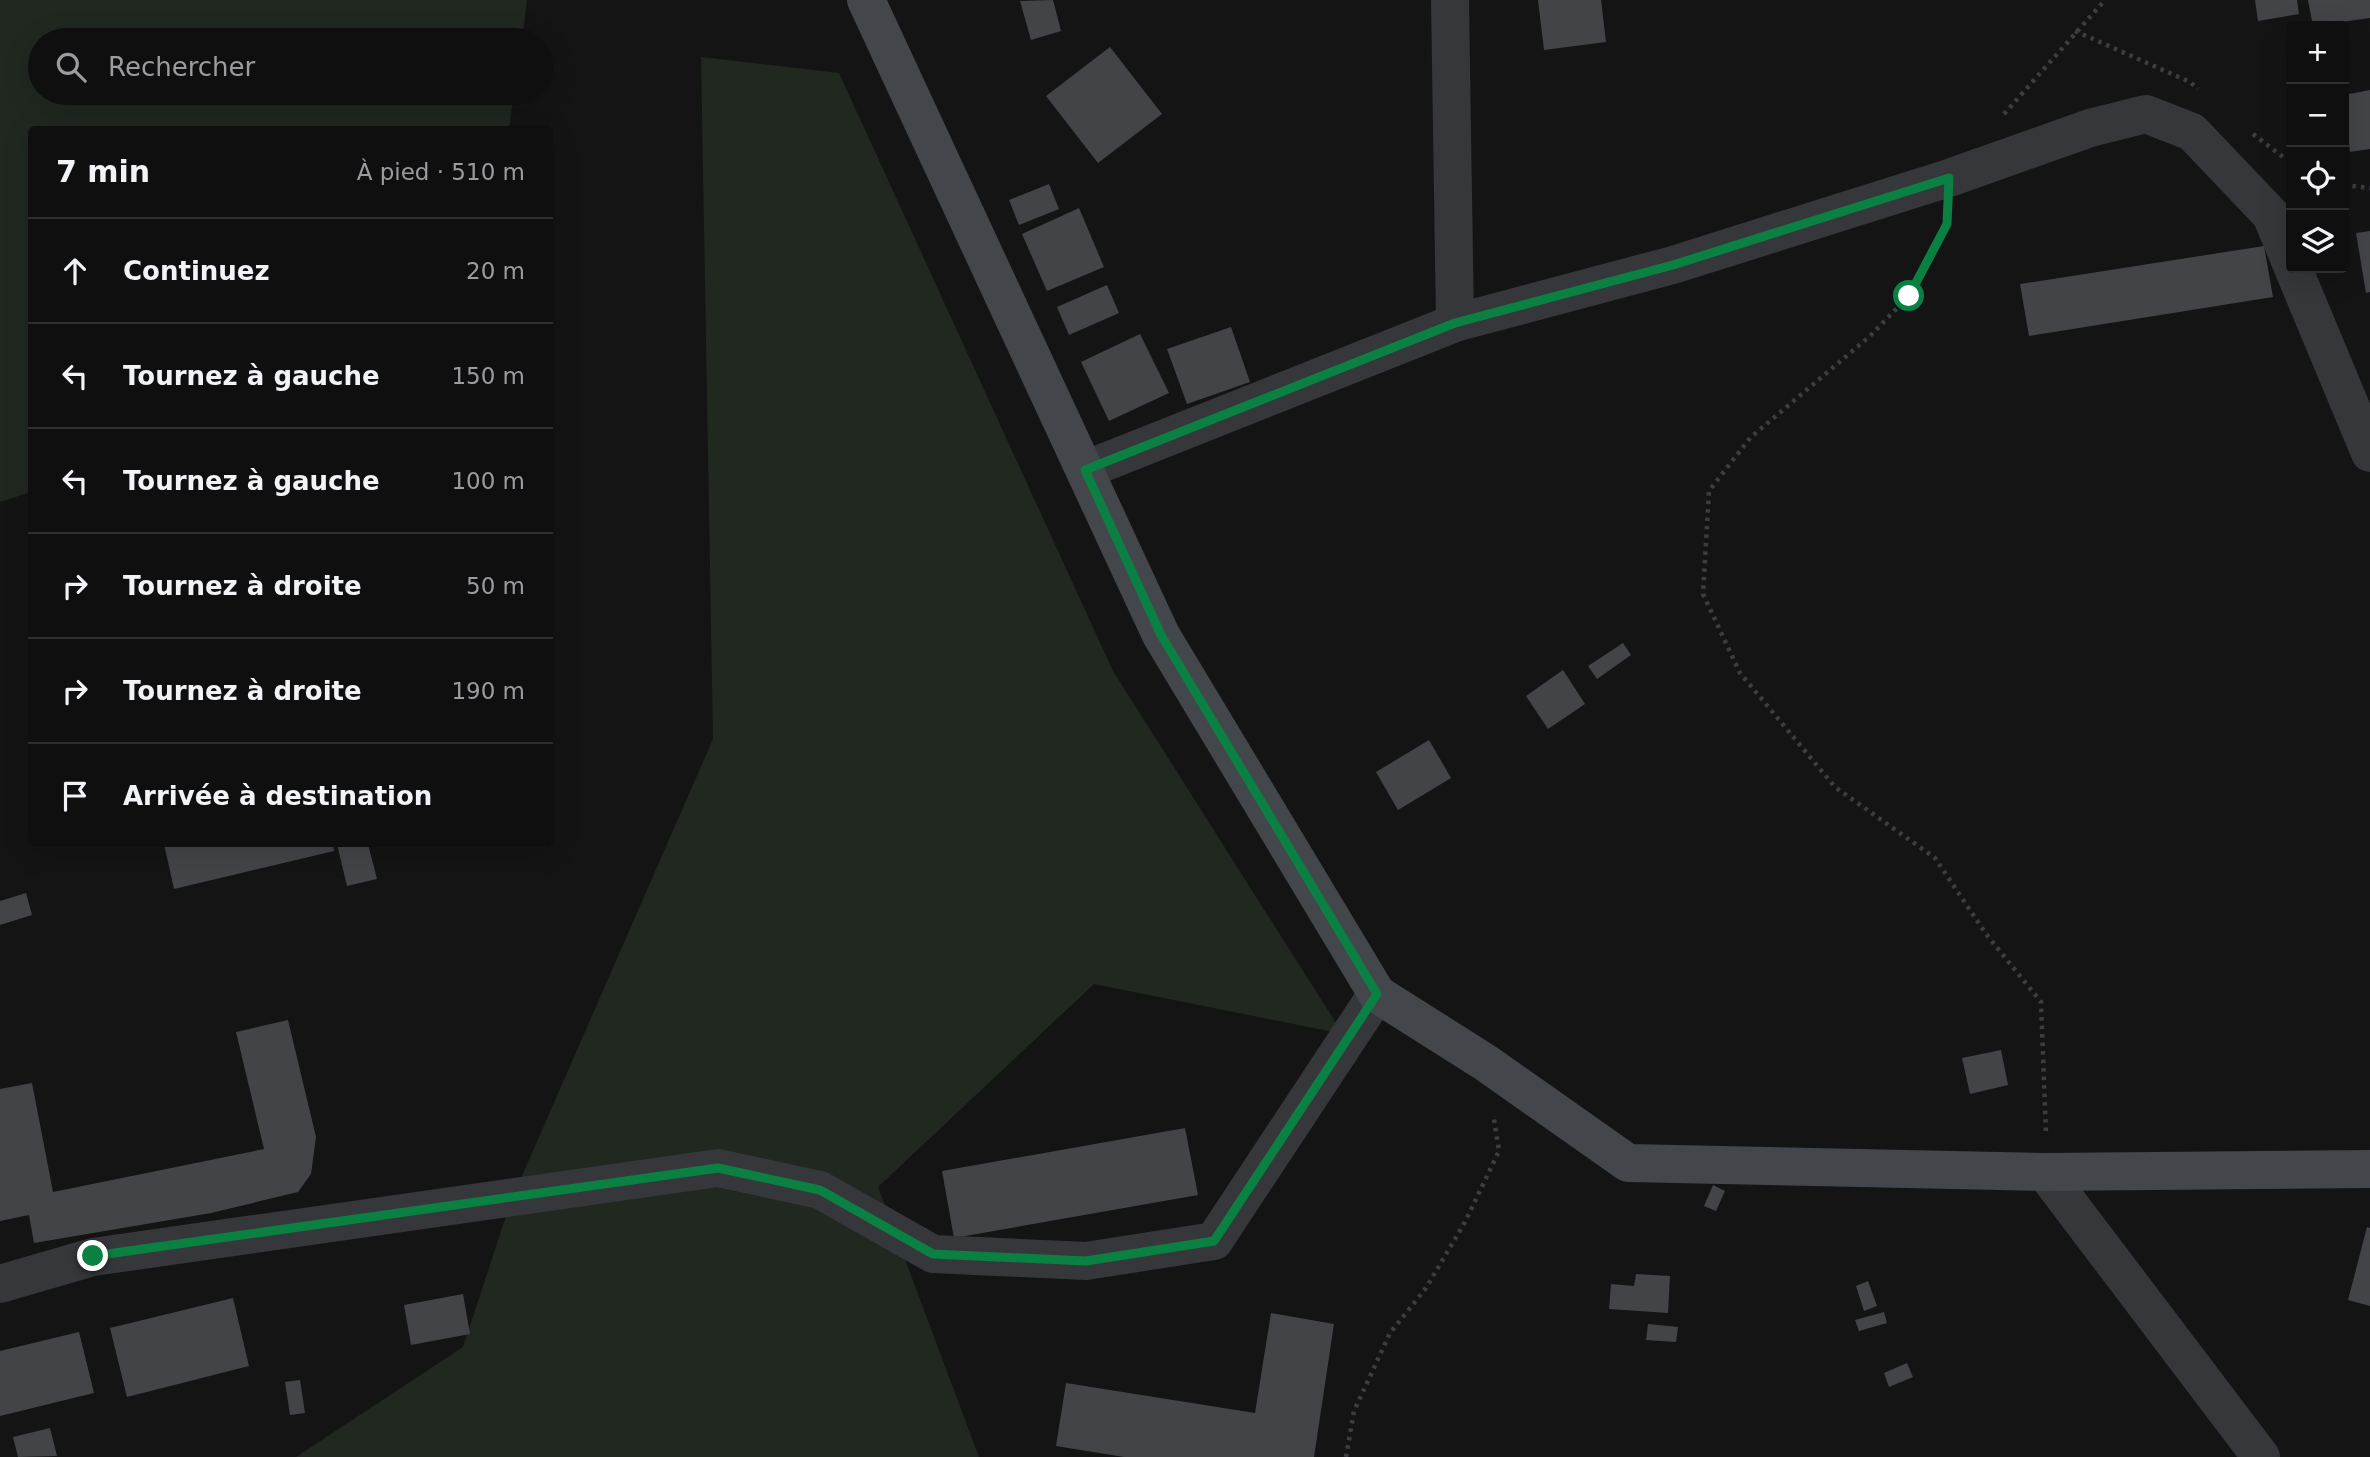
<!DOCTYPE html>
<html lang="fr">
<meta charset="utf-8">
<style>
body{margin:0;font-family:"DejaVu Sans",sans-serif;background:#1d1d1e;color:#f1f3f6}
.controls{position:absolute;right:21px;top:21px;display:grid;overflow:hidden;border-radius:7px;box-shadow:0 7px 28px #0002}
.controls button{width:63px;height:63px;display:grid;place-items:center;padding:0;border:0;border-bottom:2px solid #2f2f30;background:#0f0f10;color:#f1f3f6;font:35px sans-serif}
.stop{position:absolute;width:21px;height:21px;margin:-16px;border:5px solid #0b8043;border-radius:50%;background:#fff}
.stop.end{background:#0b8043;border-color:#fff;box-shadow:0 2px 7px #0008}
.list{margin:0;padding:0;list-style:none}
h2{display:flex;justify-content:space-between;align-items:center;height:91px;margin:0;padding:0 28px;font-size:30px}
h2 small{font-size:23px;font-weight:400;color:#9b9c9f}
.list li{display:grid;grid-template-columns:46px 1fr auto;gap:21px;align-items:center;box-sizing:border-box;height:105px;padding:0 28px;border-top:2px solid #2f2f30}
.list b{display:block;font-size:26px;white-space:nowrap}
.list em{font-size:23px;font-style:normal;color:#9b9c9f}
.icon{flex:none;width:38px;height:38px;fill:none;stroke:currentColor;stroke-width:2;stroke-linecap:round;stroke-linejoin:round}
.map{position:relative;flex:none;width:2370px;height:1457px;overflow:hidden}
.search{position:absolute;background:#0f0f10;box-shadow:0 7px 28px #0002;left:28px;top:28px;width:525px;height:77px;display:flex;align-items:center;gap:18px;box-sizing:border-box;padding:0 24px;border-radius:38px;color:#9b9c9f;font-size:26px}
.panel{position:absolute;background:#0f0f10;box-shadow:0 7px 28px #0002;left:28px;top:126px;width:525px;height:721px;border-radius:7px}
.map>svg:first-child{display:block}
.green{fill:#202820}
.building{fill:#434448}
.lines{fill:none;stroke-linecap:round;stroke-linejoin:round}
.path{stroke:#3b3e41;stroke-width:4.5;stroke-dasharray:3.5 5;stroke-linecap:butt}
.street{stroke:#35373a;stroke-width:38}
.secondary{stroke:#43464a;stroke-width:38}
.route{stroke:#0b8043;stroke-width:9}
</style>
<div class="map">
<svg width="2370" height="1457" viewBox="0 0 2370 1457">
<rect width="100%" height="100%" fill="#141415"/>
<g class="green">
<polygon points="0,0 527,0 522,40 40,40 40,93 514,93 509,129 32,130 31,492 0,502"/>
<polygon points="701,57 839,73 1113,671 1343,1034 1094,984 878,1187 979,1457 296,1457 463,1347 511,1201 713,739"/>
</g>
<g class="building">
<polygon points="1053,0 1061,31 1031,40 1020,1"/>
<polygon points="1538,0 1601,0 1606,42 1544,50"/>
<polygon points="2255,0 2297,0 2299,14 2258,21"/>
<polygon points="2308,0 2370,0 2370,18 2313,26"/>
<polygon points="1110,47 1162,114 1098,163 1046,96"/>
<polygon points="2370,90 2370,149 2350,152 2344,95"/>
<polygon points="1049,184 1059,209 1019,225 1009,200"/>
<polygon points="1079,208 1104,267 1047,291 1022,234"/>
<polygon points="2370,231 2370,292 2366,293 2356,233"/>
<polygon points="2264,246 2273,297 2029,336 2020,284"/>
<polygon points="1107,285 1119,313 1069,335 1057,307"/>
<polygon points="1231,327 1250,382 1187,404 1167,349"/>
<polygon points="1140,334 1169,393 1109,421 1081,362"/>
<polygon points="1623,643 1631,655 1597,679 1588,666"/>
<polygon points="1563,670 1585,704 1548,729 1526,696"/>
<polygon points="1429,740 1451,778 1398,810 1376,772"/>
<polygon points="164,844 333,844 334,851 174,889"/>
<polygon points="337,844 368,844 377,879 347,886"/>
<polygon points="26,893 32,915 0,925 0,901"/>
<polygon points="288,1020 316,1137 311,1174 298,1192 211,1213 34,1243 29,1215 0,1221 0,1089 32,1083 53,1192 264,1149 236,1032"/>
<polygon points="2001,1050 2008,1085 1970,1094 1962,1058"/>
<polygon points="1185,1128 1198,1195 954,1238 942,1171"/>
<polygon points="1713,1185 1725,1191 1716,1211 1704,1206"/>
<polygon points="2367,1227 2370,1228 2370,1306 2348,1300"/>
<polygon points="1636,1274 1670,1276 1668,1313 1609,1309 1611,1284 1634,1286"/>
<polygon points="1868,1281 1877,1306 1864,1311 1856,1286"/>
<polygon points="463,1294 470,1334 411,1345 404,1305"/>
<polygon points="233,1298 249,1366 127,1397 110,1328"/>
<polygon points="1884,1312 1887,1323 1859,1331 1855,1320"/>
<polygon points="1271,1313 1334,1324 1314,1457 1124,1457 1056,1446 1066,1383 1255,1413"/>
<polygon points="1648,1324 1678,1327 1676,1342 1646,1340"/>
<polygon points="79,1332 94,1393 0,1416 0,1351"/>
<polygon points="1907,1363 1913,1377 1889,1387 1884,1373"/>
<polygon points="300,1380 305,1413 290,1415 285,1382"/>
<polygon points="50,1428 57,1456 18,1457 13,1437"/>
</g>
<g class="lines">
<g class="path">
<polyline points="2075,31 2190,82 2198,89"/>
<polyline points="2004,114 2105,0"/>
<polyline points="2253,134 2291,163"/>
<polyline points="2344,185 2370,188"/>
<polyline points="1947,221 1909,296 1870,336 1750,438 1709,491 1703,594 1740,673 1835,787 1935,858 1986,934 2041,1002 2046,1133"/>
<polyline points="1346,1457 1354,1411 1390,1333 1426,1288 1465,1222 1499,1151 1494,1119"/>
</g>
<g class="street">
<polyline points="1450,0 1455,323"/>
<polyline points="2293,268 2370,453"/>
<polyline points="1085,470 1455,323 1673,265 1949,178 2090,128 2146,114 2192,132 2271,215 2291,263"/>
<polyline points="2045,1172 2261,1457"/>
<polyline points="0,1284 93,1257 718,1168 820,1190 933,1254 1086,1261 1214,1241 1377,994"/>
</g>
<polyline class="secondary" points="866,0 1161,635 1377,994 1486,1063 1628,1163 2045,1172 2370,1169"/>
</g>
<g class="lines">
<polyline class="route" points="93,1256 718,1168 820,1190 933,1254 1086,1261 1214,1241 1377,994 1161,635 1085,470 1455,323 1673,265 1949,178 1947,224 1909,296"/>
</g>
</svg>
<div class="controls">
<button>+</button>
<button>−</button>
<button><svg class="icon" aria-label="locate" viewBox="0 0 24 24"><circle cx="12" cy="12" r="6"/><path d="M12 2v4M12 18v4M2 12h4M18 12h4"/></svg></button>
<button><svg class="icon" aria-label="layers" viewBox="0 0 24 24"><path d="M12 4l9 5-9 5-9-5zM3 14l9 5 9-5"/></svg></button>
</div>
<div class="stop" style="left:1909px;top:296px"></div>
<div class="stop end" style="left:93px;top:1256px"></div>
<div class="search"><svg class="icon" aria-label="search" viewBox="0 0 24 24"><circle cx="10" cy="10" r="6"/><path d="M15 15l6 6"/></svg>Rechercher</div>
<section class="panel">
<h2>7 min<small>À pied · 510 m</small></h2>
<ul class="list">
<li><svg class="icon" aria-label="ahead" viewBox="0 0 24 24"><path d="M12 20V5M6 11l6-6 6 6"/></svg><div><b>Continuez</b></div><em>20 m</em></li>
<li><svg class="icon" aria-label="left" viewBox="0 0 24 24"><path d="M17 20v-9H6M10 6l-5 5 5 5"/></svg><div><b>Tournez à gauche</b></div><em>150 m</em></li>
<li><svg class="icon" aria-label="left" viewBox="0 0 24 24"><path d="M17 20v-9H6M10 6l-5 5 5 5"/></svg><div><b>Tournez à gauche</b></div><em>100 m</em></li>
<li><svg class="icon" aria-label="right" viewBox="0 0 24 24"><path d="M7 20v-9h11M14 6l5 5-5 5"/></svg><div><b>Tournez à droite</b></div><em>50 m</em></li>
<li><svg class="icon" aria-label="right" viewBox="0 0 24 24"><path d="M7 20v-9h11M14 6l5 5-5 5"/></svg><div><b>Tournez à droite</b></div><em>190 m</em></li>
<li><svg class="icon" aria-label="arrive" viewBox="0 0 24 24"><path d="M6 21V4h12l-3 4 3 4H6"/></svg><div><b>Arrivée à destination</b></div></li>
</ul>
</section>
</div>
